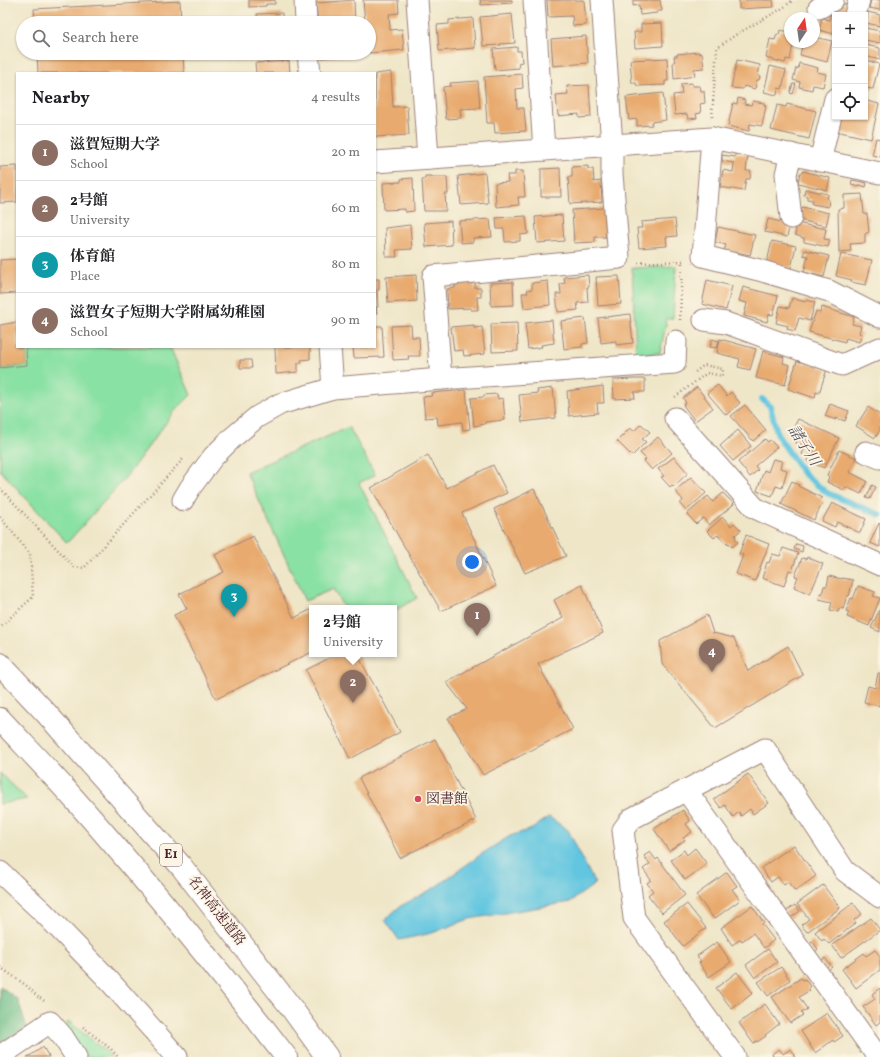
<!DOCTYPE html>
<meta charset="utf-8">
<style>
body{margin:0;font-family:Vollkorn,"Noto Serif JP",serif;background:#f2f2f2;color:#202124}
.controls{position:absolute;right:12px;top:12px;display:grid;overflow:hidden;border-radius:0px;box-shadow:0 1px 3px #0004}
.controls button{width:36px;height:36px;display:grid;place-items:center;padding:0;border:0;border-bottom:1px solid #e0e0e0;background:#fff;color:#202124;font:20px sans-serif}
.compass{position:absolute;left:784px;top:12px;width:36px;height:36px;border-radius:50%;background:#fff;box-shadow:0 1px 3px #0004;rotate:13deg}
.you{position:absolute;left:472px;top:562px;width:14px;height:14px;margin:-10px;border:3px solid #fff;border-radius:50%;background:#1a73e8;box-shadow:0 0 0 6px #1a73e833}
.badge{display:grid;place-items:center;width:26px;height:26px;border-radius:50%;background:#111827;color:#fff;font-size:13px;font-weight:700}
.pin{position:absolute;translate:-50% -33px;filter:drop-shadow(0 1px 2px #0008)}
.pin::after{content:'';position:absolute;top:21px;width:14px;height:12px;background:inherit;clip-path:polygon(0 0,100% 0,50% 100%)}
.popup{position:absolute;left:309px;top:605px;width:88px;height:52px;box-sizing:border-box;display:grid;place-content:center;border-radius:0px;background:#fff;filter:drop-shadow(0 1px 3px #0005);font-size:13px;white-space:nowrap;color:#757577}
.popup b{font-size:15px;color:#202124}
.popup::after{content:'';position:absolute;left:50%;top:100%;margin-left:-8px;border:8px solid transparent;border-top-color:#fff}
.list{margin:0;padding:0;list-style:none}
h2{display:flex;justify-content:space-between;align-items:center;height:52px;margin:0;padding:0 16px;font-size:17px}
h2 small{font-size:13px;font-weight:400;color:#757577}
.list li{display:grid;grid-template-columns:26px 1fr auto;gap:12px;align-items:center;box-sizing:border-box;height:56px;padding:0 16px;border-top:1px solid #e0e0e0}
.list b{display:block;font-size:15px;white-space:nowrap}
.list p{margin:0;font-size:13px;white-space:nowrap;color:#757577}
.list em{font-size:13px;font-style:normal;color:#757577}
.icon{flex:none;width:22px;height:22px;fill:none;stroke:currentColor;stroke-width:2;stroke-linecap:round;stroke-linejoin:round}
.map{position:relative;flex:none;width:880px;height:1057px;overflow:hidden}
.search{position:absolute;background:#fff;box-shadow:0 1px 3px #0004;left:16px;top:16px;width:360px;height:44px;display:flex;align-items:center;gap:10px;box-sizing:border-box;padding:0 14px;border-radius:22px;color:#757577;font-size:15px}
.panel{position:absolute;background:#fff;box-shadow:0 1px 3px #0004;left:16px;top:72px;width:360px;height:276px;border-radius:0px}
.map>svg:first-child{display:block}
.green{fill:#8ae1a4;stroke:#6a8068}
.forest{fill:#6fbf8a;stroke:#5c6f5a}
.water{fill:#62c6e0;stroke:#567286}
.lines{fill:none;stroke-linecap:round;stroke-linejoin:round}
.stream{stroke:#62c6e0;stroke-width:6}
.building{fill:#e8aa6e}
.minor-casing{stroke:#9c827a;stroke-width:23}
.highway-casing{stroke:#9c827a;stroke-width:24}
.path{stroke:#9c827a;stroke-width:2.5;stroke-dasharray:1 3;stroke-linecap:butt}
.minor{stroke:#fff;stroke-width:21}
.highway{stroke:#fff;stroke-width:22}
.poi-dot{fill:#d1495b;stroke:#fcf5e5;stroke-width:1.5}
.labels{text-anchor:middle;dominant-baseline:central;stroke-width:3.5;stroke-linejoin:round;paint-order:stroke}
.shield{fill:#fcf5e5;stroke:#7f5f63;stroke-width:1}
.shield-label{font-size:13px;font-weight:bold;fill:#4a1f2b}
.poi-label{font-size:14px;fill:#4a1f2b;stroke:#fcf5e5;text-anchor:start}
.street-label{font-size:14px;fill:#4a1f2b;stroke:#fcf5e5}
.water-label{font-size:15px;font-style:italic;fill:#515161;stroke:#fcf5e5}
</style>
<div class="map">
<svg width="880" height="1057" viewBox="0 0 880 1057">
<rect width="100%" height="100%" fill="#fcf5e5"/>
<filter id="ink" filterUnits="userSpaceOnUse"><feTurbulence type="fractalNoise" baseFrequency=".025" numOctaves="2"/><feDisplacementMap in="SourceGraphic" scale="8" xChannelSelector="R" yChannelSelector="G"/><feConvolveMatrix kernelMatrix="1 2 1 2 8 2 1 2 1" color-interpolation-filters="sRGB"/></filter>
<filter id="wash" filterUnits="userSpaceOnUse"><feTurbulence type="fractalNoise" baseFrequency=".012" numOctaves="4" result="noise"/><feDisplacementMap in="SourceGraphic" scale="16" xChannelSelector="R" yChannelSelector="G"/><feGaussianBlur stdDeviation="0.9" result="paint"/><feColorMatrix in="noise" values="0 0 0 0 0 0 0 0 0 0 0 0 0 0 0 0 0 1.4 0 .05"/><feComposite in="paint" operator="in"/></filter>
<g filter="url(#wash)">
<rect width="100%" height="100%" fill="#efe6c8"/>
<g class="green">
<polygon points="676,266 673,318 667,319 660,353 636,355 632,268"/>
<polygon points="26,347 170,347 191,395 174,412 125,478 67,543 0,470 0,369 27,365"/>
<polygon points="349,427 375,475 359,483 417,598 394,611 394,608 344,608 333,589 305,601 246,472"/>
<polygon points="0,773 27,799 0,804"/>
<polygon points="69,1022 108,1053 112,1057 85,1057 65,1024"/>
</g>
<polygon class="forest" points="0,986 18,1000 27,1028 0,1043"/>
<polygon class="water" points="549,817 568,830 595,884 570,902 469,919 432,933 399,940 385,920 399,907 434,888 480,855 510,836 532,829"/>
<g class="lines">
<polyline class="stream" points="762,399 770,406 778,436 803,473 827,493 880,515"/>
</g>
<g id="blocks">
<g class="building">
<polygon points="249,0 275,0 275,4 266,4 266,6 249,7"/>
<polygon points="354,0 355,23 318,23 316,3"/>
<polygon points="363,0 398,0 399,13 389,14 390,30 402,29 404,50 369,53 369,23 365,23"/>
<polygon points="480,0 512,0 512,3 481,5"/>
<polygon points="547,0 584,0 586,25 573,26 572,16 548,17"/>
<polygon points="633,0 660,0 662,11 657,11 657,13 640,15 639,5 633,6"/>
<polygon points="739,0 773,0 774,7 739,9"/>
<polygon points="871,0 880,0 880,10 869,8"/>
<polygon points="180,1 181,23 35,23 34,9"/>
<polygon points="848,2 844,15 835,15 834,34 819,30 822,18 829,20 831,12"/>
<polygon points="868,12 880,15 880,26 866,23"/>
<polygon points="282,13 282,23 258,23 257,14"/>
<polygon points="512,14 515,43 500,44 501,45 483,46 480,17"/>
<polygon points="473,18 475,48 439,51 437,25 449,24 449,20"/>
<polygon points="662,23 663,46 635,48 634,32 641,32 641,24"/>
<polygon points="865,28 880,31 880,43 865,40"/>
<polygon points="780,30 790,32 790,42 792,42 791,44 793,45 790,60 786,59 785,63 766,58 770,39 775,40 777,34 779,35"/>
<polygon points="586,36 588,63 553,66 551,39"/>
<polygon points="814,37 832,41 827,62 800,55 803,42 814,42"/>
<polygon points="865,45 880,48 880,60 865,56"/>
<polygon points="517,47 517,51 521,51 522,62 518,63 519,68 495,70 493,49"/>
<polygon points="699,52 699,54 702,53 704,68 694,69 695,76 674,79 673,62 675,62 674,56 677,56 677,54"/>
<polygon points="37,53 183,53 184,73 38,73"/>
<polygon points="259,53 284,53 284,55 260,56"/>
<polygon points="320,53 354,53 355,55 320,58"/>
<polygon points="667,58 668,81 665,81 665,85 637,86 636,83 632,83 630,60"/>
<polygon points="737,60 760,65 758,76 760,76 759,80 757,80 755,89 744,86 743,89 731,88"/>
<polygon points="865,60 879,64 873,89 865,88"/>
<polygon points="289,61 290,73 256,73 255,63"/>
<polygon points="799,63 818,68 817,72 826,74 823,87 813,85 812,90 799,87 800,82 793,80 796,68 798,69"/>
<polygon points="770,66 786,70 782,89 778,88 777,95 764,92"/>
<polygon points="391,72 393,107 407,106 409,135 375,137 375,74"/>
<polygon points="522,74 523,88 516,89 517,108 524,108 526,131 495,133 494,123 487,123 484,77"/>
<polygon points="478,81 480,108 460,109 461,118 446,119 443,87 451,86 450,83"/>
<polygon points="692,83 692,86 700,86 701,91 704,91 705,103 700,104 701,113 696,114 697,118 688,119 687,114 675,115 673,95 682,94 681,84"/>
<polygon points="793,84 796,84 793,94 790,93"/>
<polygon points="589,85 591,117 579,118 579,114 558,116 556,95 568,94 567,86"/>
<polygon points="663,93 666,120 651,122 652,125 637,126 637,119 629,120 626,97"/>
<polygon points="738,98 745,100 744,104 751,105 753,101 764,103 764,105 766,106 762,126 750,124 749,131 728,126 733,103 737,104"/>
<polygon points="867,101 879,104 871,139 836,131 840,117 865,117 865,108"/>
<polygon points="787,104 816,111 809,139 771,130 777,105 786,107"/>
<polygon points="876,138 880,139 880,157 872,155"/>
<polygon points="735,153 748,155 746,171 751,171 750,179 746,179 744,191 720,187 723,170 733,172 734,163 722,161 722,155 735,157"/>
<polygon points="17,166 17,202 0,203 0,167"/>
<polygon points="588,166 588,169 593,169 594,182 601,181 602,202 570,204 568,177 572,177 572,167"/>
<polygon points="560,168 561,197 541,197 541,169"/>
<polygon points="515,171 523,171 525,197 518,197 519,205 496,207 495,183 508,182 507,175 515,175"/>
<polygon points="803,171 830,178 827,190 798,183 800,173 802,173"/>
<polygon points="485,173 488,203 461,205 458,176"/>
<polygon points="425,176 432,176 432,177 447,177 448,194 445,194 446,211 424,211 422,179 425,179"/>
<polygon points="413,178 414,211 405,212 405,209 384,210 383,183 401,182 401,179"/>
<polygon points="852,180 867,183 866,187 860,185 859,187 851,185"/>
<polygon points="805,189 828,194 827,199 829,200 828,207 812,204 813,200 807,199 807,196 804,195"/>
<polygon points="862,194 864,214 867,214 869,232 865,234 865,243 850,244 851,251 839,252 838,209 844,208 844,195"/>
<polygon points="802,207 829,213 826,226 799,220"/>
<polygon points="604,208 606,237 595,237 595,242 574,243 572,210"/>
<polygon points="562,215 564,241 537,243 535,217"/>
<polygon points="526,216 528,234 520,235 520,241 505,242 504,229 497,229 496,218"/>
<polygon points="490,219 492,237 473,238 473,242 461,243 459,221"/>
<polygon points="675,219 677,236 666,237 667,246 639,248 637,228 642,228 641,222"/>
<polygon points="768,219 790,224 787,237 765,232"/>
<polygon points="451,221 452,245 426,247 424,223"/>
<polygon points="797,223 826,229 824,239 830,240 828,247 804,242 804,238 795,235"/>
<polygon points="410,225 412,249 396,250 397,257 386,257 385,228"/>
<polygon points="718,227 755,235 750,255 736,252 736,254 724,251 726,245 715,242"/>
<polygon points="772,241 796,246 791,268 767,262"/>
<polygon points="805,250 829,256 824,277 804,272 808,256 803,255"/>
<polygon points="841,254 872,260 866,285 851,282 852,280 836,276"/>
<polygon points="17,259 17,293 0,294 0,260"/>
<polygon points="416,275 417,301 388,303 386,277"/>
<polygon points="588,275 589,287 587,287 588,302 577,303 578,310 558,312 556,294 561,294 560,284 565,283 564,277"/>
<polygon points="619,276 621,304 598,306 596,277"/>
<polygon points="375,279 379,279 379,290 377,290 378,307 376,307 377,313 375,313"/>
<polygon points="707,280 732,286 726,310 702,304"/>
<polygon points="548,281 550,305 524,308 522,293 528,293 527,290 532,289 532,283"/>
<polygon points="513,282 514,305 491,306 490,283"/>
<polygon points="455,283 475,283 475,288 481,288 481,297 477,297 478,310 471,310 471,308 448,309 447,289 455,288"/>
<polygon points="743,287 778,296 773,315 769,314 767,322 744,316 747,303 739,301"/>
<polygon points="792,298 805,302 805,300 815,302 810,321 799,318 795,331 787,329 788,326 776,323 780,306 789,308"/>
<polygon points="822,307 854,317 852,324 861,326 859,333 862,334 859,342 846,338 845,342 809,332 816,311 820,313"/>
<polygon points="630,314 633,343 616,345 616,341 601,343 598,318"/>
<polygon points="585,318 588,343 582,344 582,347 564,349 561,321"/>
<polygon points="552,320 554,343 541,345 542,347 528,349 525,323"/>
<polygon points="17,322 17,347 26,347 27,365 0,368 0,325"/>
<polygon points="517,323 518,351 492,352 491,324"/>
<polygon points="411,325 412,337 419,337 420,356 408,356 409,359 393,360 391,326"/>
<polygon points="474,325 474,328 482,327 485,354 464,356 463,350 454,351 451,327"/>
<polygon points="375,326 382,326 384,357 354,358 353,347 375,347"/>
<polygon points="712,339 719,341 717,348 710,347"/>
<polygon points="720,339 756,349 750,370 738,367 740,359 717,353"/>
<polygon points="275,347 310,347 310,359 301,360 302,363 298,363 298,372 276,374"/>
<polygon points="763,351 784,357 783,363 790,365 785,385 756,378"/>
<polygon points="240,360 251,360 252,368 240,368"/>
<polygon points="797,361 827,369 819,393 816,392 815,398 788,389"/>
<polygon points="634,379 645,379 645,392 634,392 635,398 614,399 613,380"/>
<polygon points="718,385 727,396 731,392 740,403 726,415 707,393"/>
<polygon points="603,386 604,403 597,403 598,413 569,416 567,391"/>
<polygon points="697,387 713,408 695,421 683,405 686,403 683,398"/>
<polygon points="553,388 556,418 522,422 519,395 538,393 537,390"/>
<polygon points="466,390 470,429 463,430 462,422 438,425 437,417 425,418 423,397 432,396 431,393"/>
<polygon points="497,394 498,399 503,398 505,420 485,422 485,424 474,426 471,398 484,397 484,395"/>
<polygon points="830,404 849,411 845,421 836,418 836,420 825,416"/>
<polygon points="745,405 766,430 753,441 731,416"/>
<polygon points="868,407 880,415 880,430 875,438 856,426"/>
<polygon points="798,419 839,438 824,468 808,461 809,458 802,454 805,448 796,443 798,438 790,435"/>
<polygon points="641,424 650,432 642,439 646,442 632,456 617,441 630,428 634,431"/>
<polygon points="738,430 751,446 733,461 720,446"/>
<polygon points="658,437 672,453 652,470 644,461 646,459 640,453"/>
<polygon points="765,439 768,442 770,440 777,447 755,466 758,470 750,477 738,462"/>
<polygon points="839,450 856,458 849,472 867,481 861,494 846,487 844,490 827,482 829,477 827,475"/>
<polygon points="428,455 447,488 493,465 507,493 462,513 496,586 441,611 371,488"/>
<polygon points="674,457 688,473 673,487 672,485 670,487 661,477 664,476 658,469"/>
<polygon points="773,459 782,461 780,468 787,470 782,488 776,486 772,496 757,491 764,470 768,472"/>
<polygon points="691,477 706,493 686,511 680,504 683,500 675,491"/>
<polygon points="792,481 799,485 798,486 822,498 821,500 823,502 814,520 781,504"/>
<polygon points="872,485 876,487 870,499 866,498"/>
<polygon points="534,489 566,556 525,573 494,509"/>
<polygon points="723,493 734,504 709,525 703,518 696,524 687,514 708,496 713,502"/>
<polygon points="832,503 866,519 860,533 837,522 835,527 822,521"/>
<polygon points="723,517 731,526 734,523 741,530 735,535 736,537 735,538 738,542 732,547 729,543 728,544 727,542 726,544 718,535 714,538 707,531"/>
<polygon points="879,523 880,524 880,547 870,543"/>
<polygon points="746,535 769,544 755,581 736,574 743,555 739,554"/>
<polygon points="253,536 294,618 312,609 312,652 216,699 174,615 187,609 179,594 224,572 215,555"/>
<polygon points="796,544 803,546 802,552 794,549"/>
<polygon points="783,548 798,553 792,571 789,570 784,586 762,578 767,562 769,563 772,554 780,556"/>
<polygon points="807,557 823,564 810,594 794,587 798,577 795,576 802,558 806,559"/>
<polygon points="829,576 842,579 842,578 853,580 849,596 847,596 843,609 839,608 838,612 830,610 832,602 819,599 820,593 822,594 824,586 827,586"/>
<polygon points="582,585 603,633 538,664 573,729 483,775 448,718 467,709 446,682 563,618 554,600"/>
<polygon points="858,586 875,592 873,596 880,598 869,626 847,617 849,612 846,611 851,598 853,599"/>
<polygon points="880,609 880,632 871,628"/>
<polygon points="707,615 713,633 734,638 748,671 788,646 803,675 715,728 662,664 660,641"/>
<polygon points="337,654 357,654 400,732 350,759 306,670"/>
<polygon points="878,673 880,673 880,706 864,702 868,686 875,688"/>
<polygon points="435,739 476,820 400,858 359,778"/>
<polygon points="748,774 769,803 753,814 750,809 741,816 739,812 733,817 725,805 721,808 714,799"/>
<polygon points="683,810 690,821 686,824 692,832 683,838 685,840 669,851 654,829"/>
<polygon points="794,845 816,876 795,891 788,882 784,885 778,877 771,882 761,868"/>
<polygon points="695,848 707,864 685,880 671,860 684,850 687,855"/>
<polygon points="650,852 656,860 658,858 685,895 662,913 648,895 653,891 647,883 651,880 643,869 650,864 644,856"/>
<polygon points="727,872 737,886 732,889 740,900 714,919 696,895"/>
<polygon points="823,885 840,908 807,932 801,925 809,919 797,904"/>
<polygon points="853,903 862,914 854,920 856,923 829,944 824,939 822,941 815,932"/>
<polygon points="687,904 706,928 683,946 664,921"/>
<polygon points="795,905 800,911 789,919 785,912"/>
<polygon points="752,906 764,923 762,924 774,940 764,948 753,933 742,941 741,939 732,945 721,928"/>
<polygon points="871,918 880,930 841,958 832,945"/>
<polygon points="812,941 818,949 814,953 808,944"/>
<polygon points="717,942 731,962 709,977 699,963 701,962 697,956"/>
<polygon points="768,949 777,962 755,978 746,965"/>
<polygon points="875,950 880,956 880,970 856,988 842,969 864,953 866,956"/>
<polygon points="825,958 832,967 827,971 820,962"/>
<polygon points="781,967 790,980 768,996 758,982"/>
<polygon points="737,972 753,993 732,1009 716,988"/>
<polygon points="801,978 803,980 805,979 810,986 808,988 810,990 799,997 807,1009 801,1013 803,1015 790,1023 772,997"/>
<polygon points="880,988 880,1022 876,1025 863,1007 875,999 872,994"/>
<polygon points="765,1004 779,1024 765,1035 766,1036 757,1042 757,1041 753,1043 739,1023"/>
<polygon points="827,1013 843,1036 834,1042 833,1040 815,1053 801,1031"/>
<polygon points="43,1047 49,1057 27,1057 31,1055"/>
<polygon points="779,1049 783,1054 791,1049 796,1057 773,1057 772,1054"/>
</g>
</g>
</g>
<g filter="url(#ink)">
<use href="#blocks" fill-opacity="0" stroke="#9c827a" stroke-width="1"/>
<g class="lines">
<g class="minor-casing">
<g id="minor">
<polyline points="305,0 306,23"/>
<polyline points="417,0 428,158"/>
<polyline points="534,0 544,150"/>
<polyline points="819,8 833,0"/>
<polyline points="855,15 859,0"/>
<polyline points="308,53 310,73"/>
<polyline points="712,138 703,256 759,270 829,291 880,317"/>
<polyline points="791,154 786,174 791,218"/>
<polyline points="820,161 835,99"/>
<polyline points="375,162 712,138 880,173"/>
<polyline points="704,320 726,323 842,365 880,348"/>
<polyline points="330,347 333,388"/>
<polyline points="441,379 433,276 619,258 612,174 612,146 602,0"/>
<polyline points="675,418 755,508 880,565"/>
<polyline points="866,452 880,458"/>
<polyline points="183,500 190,488 213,457 232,438 257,417 280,404 333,388 441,379 675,363 676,341"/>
<polyline points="686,790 878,1057"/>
<polyline points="0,872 44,913 105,976 177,1057"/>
<polyline points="0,1056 50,1022 63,1037 76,1057"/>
<polyline points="735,1057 634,918 623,830 631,819 765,749 845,871 880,897"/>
</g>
</g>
<g class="highway-casing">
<g id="highway">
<polyline points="0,664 46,713 181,866 290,1006 327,1057"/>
<path d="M 0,719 C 25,746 51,773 76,801 C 149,884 219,970 286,1057"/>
</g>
</g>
<g class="path">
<polyline points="712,117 717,48 737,34 783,8 793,0"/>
<polyline points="638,263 683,261"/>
<polyline points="680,320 682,261"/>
<polyline points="675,397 707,373 722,376 723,369 704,365 694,373 694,372"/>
<polyline points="0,488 74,567 84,568 184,458"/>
<polyline points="0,517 30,554 33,597 0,627"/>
<polyline points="0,967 27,986 40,999"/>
<polyline points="40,998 46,1002"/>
<polyline points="83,1027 111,1049 118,1057"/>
</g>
<use href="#minor" class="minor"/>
<use href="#highway" class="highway"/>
</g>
</g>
<circle class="poi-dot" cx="418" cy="799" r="4"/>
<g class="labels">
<rect class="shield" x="160" y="844" width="22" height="22" rx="3"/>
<g class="shield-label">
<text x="171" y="855">E1</text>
</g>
<g class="poi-label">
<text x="426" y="799">図書館</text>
</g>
<g class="street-label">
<text transform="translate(216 911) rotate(52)">名神高速道路</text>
</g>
<g class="water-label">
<text transform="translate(803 446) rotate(57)">諸子川</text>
</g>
</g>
</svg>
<div class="controls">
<button>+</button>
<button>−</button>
<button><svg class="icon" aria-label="locate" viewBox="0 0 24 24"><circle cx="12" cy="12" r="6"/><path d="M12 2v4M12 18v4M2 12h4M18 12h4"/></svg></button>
</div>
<svg class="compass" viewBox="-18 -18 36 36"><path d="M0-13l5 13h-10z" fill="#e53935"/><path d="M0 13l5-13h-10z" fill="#757577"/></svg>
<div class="you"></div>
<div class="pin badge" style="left:477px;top:636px;background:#8d6e63">1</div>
<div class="pin badge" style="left:353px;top:703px;background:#8d6e63">2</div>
<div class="popup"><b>2号館</b>University</div>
<div class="pin badge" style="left:234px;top:617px;background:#0f9aa8">3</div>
<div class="pin badge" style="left:712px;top:672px;background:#8d6e63">4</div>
<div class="search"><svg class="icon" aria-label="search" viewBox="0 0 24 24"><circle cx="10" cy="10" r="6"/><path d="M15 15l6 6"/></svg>Search here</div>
<section class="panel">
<h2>Nearby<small>4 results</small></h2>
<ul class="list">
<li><span class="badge" style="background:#8d6e63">1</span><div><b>滋賀短期大学</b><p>School</p></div><em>20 m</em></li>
<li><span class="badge" style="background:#8d6e63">2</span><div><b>2号館</b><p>University</p></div><em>60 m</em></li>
<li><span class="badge" style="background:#0f9aa8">3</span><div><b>体育館</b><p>Place</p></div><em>80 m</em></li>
<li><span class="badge" style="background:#8d6e63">4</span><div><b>滋賀女子短期大学附属幼稚園</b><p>School</p></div><em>90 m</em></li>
</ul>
</section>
</div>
